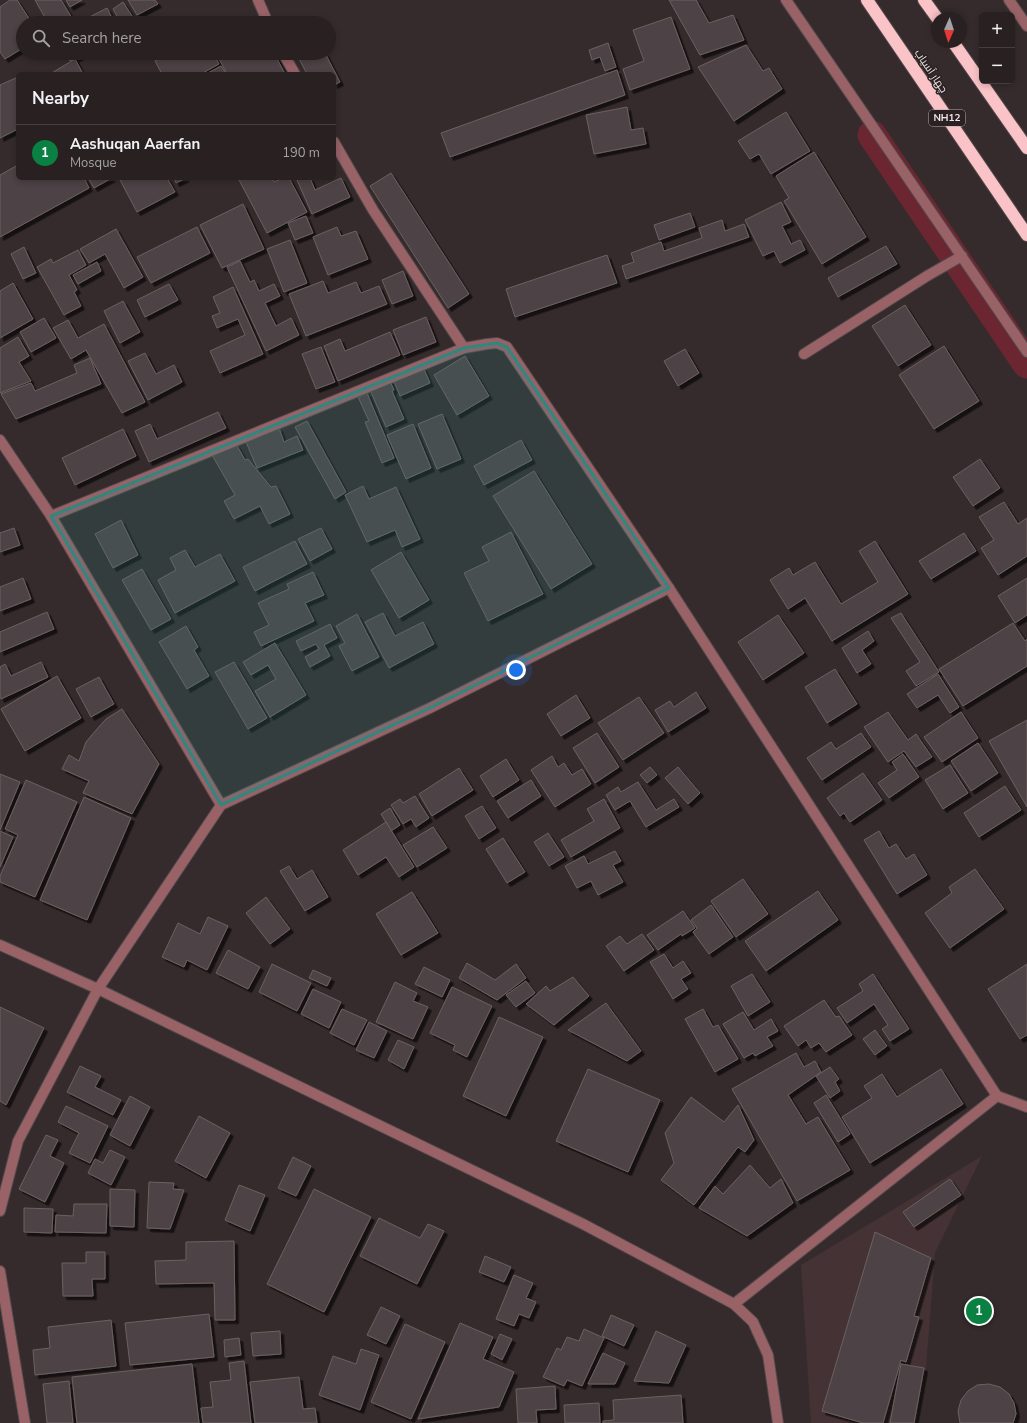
<!DOCTYPE html>
<meta charset="utf-8">
<style>
body{margin:0;font-family:"Nunito Sans",Cairo,sans-serif;background:#342d2e;color:#f1f3f6}
.controls{position:absolute;right:12px;top:12px;display:grid;overflow:hidden;border-radius:6px;box-shadow:0 2px 6px #0003}
.controls button{width:36px;height:36px;display:grid;place-items:center;padding:0;border:0;border-bottom:1px solid #443e3f;background:#282021;color:#f1f3f6;font:20px sans-serif}
.compass{position:absolute;left:931px;top:12px;width:36px;height:36px;border-radius:50%;background:#282021;box-shadow:0 2px 6px #0003;rotate:183deg}
.you{position:absolute;left:516px;top:670px;width:14px;height:14px;margin:-10px;border:3px solid #fff;border-radius:50%;background:#1a73e8;box-shadow:0 0 0 6px #1a73e833}
.badge{display:grid;place-items:center;width:26px;height:26px;border-radius:50%;background:#0b8043;color:#fff;font-size:13px;font-weight:700}
.pin{position:absolute;translate:-50% -50%;border:2px solid #fff;box-shadow:0 1px 4px #0006}
.list{margin:0;padding:0;list-style:none}
h2{display:flex;justify-content:space-between;align-items:center;height:52px;margin:0;padding:0 16px;font-size:17px}
h2 small{font-size:13px;font-weight:400;color:#a5a3a5}
.list li{display:grid;grid-template-columns:26px 1fr auto;gap:12px;align-items:center;box-sizing:border-box;height:56px;padding:0 16px;border-top:1px solid #443e3f}
.list b{display:block;font-size:15px;white-space:nowrap}
.list p{margin:0;font-size:13px;white-space:nowrap;color:#a5a3a5}
.list em{font-size:13px;font-style:normal;color:#a5a3a5}
.icon{flex:none;width:22px;height:22px;fill:none;stroke:currentColor;stroke-width:2;stroke-linecap:round;stroke-linejoin:round}
.map{position:relative;flex:none;width:1027px;height:1423px;overflow:hidden}
.search{position:absolute;background:#282021;box-shadow:0 2px 6px #0003;left:16px;top:16px;width:320px;height:44px;display:flex;align-items:center;gap:10px;box-sizing:border-box;padding:0 14px;border-radius:22px;color:#a5a3a5;font-size:15px}
.panel{position:absolute;background:#282021;box-shadow:0 2px 6px #0003;left:16px;top:72px;width:320px;height:108px;border-radius:6px}
.map>svg:first-child{display:block}
.built{fill:#443234}
.lines{fill:none;stroke-linecap:round;stroke-linejoin:round}
.canal{stroke:#6b2632;stroke-width:29}
.building{fill:#4e4344;stroke:#6c6061;filter:url(#shadow)}
.minor-casing{stroke:#53494a;stroke-width:12}
.highway-casing{stroke:#53494a;stroke-width:14}
.minor{stroke:#986267;stroke-width:10}
.highway{stroke:#fac3c7;stroke-width:12}
.marked{fill:#308780;fill-opacity:0.2;stroke:#308780;stroke-width:3;stroke-linejoin:round}
.labels{text-anchor:middle;dominant-baseline:central;stroke-width:3;stroke-linejoin:round;paint-order:stroke}
.shield{fill:#2b2122;stroke:#b4acac;stroke-width:1}
.shield-label{font-size:10px;font-weight:bold;fill:#eee7e7}
.street-label{font-size:11px;fill:#eee7e7;stroke:#2b2122}
</style>
<div class="map">
<svg width="1027" height="1423" viewBox="0 0 1027 1423">
<defs>
<filter id="shadow"><feDropShadow dx="3.5" dy="3.5" stdDeviation="0" flood-color="#0009"/></filter>
</defs>
<rect width="100%" height="100%" fill="#352b2c"/>
<polygon class="built" points="982,1156 935,1253 926,1369 916,1423 811,1423 801,1265"/>
<g class="lines">
<polyline class="canal" points="872,135 1027,364"/>
</g>
<g class="building">
<polygon points="10,0 17,0 32,23 23,23 23,48 5,59 0,52 0,7"/>
<polygon points="35,0 61,0 75,23 48,23"/>
<polygon points="66,0 82,0 70,7"/>
<polygon points="128,0 155,0 158,4 137,15"/>
<polygon points="669,0 696,0 709,23 733,15 744,40 700,55"/>
<polygon points="123,2 132,16 121,23 113,9"/>
<polygon points="107,8 114,22 78,23"/>
<polygon points="671,17 690,69 630,90 623,69 644,61 633,30"/>
<polygon points="608,43 616,67 605,71 600,57 592,60 589,50"/>
<polygon points="746,45 763,71 769,68 782,89 734,121 698,67"/>
<polygon points="65,53 87,53 70,61"/>
<polygon points="171,53 213,53 219,64 201,74 162,74 155,61"/>
<polygon points="216,53 274,53 285,74 227,74"/>
<polygon points="296,53 325,53 340,82 334,85 334,74 307,74"/>
<polygon points="75,59 83,74 50,74"/>
<polygon points="221,66 226,74 206,74"/>
<polygon points="617,70 625,95 450,157 441,133"/>
<polygon points="18,77 18,129 0,138 0,85"/>
<polygon points="627,107 631,130 643,128 646,144 594,154 586,115"/>
<polygon points="786,112 810,151 771,174 759,154 750,159 738,141"/>
<polygon points="814,152 866,237 822,264 784,201 789,198 776,176"/>
<polygon points="18,165 18,178 84,178 89,188 0,237 0,175"/>
<polygon points="391,173 469,294 448,308 370,186"/>
<polygon points="88,178 112,178 94,188"/>
<polygon points="124,178 167,178 175,192 137,212 120,180"/>
<polygon points="174,178 186,178 176,183"/>
<polygon points="238,178 272,178 274,182 283,178 289,178 307,212 267,233"/>
<polygon points="301,178 310,178 315,190 341,178 350,197 312,214 297,180"/>
<polygon points="781,202 791,222 782,226 791,244 800,240 805,250 780,263 774,251 763,256 745,220"/>
<polygon points="243,204 264,249 222,268 200,225"/>
<polygon points="690,213 695,227 659,240 654,225"/>
<polygon points="306,216 313,233 295,240 288,223"/>
<polygon points="722,220 725,231 744,224 749,237 626,279 622,266 634,262 631,253 661,242 664,251 702,238 699,228"/>
<polygon points="197,227 210,253 151,283 137,257"/>
<polygon points="337,227 341,236 356,231 368,259 328,275 313,237"/>
<polygon points="116,229 143,277 124,288 105,254 89,263 80,249"/>
<polygon points="290,240 307,283 284,292 267,249"/>
<polygon points="886,246 897,264 838,297 828,278"/>
<polygon points="24,247 36,273 23,279 11,254"/>
<polygon points="78,250 86,265 69,275 77,290 74,292 81,306 64,315 37,267 51,259 53,263"/>
<polygon points="607,255 617,283 515,317 506,289"/>
<polygon points="240,261 250,282 254,280 259,291 274,284 280,296 265,303 276,326 291,318 299,335 266,351 227,267"/>
<polygon points="97,262 101,271 78,284 73,275"/>
<polygon points="403,271 413,296 392,304 382,280"/>
<polygon points="323,281 328,293 356,282 361,293 379,286 387,304 306,336 289,294"/>
<polygon points="13,283 33,319 0,338 0,291"/>
<polygon points="169,284 178,300 145,317 137,300"/>
<polygon points="233,287 263,354 220,373 210,351 245,335 238,319 217,328 212,316 220,313 213,297"/>
<polygon points="123,301 140,332 120,343 104,311"/>
<polygon points="905,305 931,345 898,366 872,326"/>
<polygon points="426,317 436,342 403,355 393,330"/>
<polygon points="44,318 56,338 31,352 20,332"/>
<polygon points="68,320 78,338 104,324 145,402 122,413 86,350 71,359 53,328"/>
<polygon points="390,332 400,355 338,381 324,346 340,339 345,351"/>
<polygon points="18,337 29,356 19,362 31,381 0,393 0,348"/>
<polygon points="944,346 979,401 934,429 899,375"/>
<polygon points="321,347 335,382 316,389 302,354"/>
<polygon points="685,349 699,373 678,386 664,361"/>
<polygon points="145,353 156,374 174,365 182,382 148,400 128,361"/>
<polygon points="465,356 489,396 457,415 434,375"/>
<polygon points="90,358 101,384 16,419 1,394 31,383 35,391 77,373 74,365"/>
<polygon points="423,367 430,383 400,396 393,379"/>
<polygon points="389,379 394,390 392,391 404,419 386,427 369,387"/>
<polygon points="367,393 394,458 382,463 365,422 369,421 358,397"/>
<polygon points="218,412 226,428 149,462 135,431 150,424 157,439"/>
<polygon points="442,414 461,459 437,469 418,424"/>
<polygon points="307,421 346,492 335,499 295,427"/>
<polygon points="413,424 431,468 406,479 387,435"/>
<polygon points="279,428 284,442 297,436 303,450 257,468 246,442"/>
<polygon points="123,429 136,456 75,485 62,458"/>
<polygon points="521,440 532,460 484,485 474,466"/>
<polygon points="236,444 245,460 248,459 271,487 276,486 290,514 269,524 260,506 234,519 224,501 235,495 212,455"/>
<polygon points="980,459 1000,488 973,506 953,477"/>
<polygon points="534,471 592,564 551,589 493,496"/>
<polygon points="363,486 369,499 396,487 420,539 402,547 395,530 367,542 345,495"/>
<polygon points="1004,502 1018,524 1027,518 1027,556 998,575 981,548 994,540 979,517"/>
<polygon points="121,520 138,555 113,568 95,534"/>
<polygon points="14,528 20,545 0,552 0,533"/>
<polygon points="321,528 332,549 310,561 298,539"/>
<polygon points="511,532 543,594 488,621 464,573 489,561 482,547"/>
<polygon points="964,533 976,551 931,579 919,561"/>
<polygon points="295,541 307,564 255,591 243,567"/>
<polygon points="875,541 908,594 832,641 805,598 788,609 770,580 789,568 793,575 815,562 841,604 878,582 859,551"/>
<polygon points="185,550 195,567 220,554 235,581 175,613 158,580 176,570 170,558"/>
<polygon points="401,552 429,600 399,618 371,570"/>
<polygon points="142,569 171,619 151,630 122,580"/>
<polygon points="313,572 324,595 305,603 314,621 261,646 254,632 269,625 258,603 289,589 287,584"/>
<polygon points="23,578 31,599 0,611 0,587"/>
<polygon points="1027,578 1027,615 1015,623 998,596"/>
<polygon points="47,612 54,629 0,652 0,632"/>
<polygon points="383,613 395,636 423,622 434,644 389,668 365,622"/>
<polygon points="901,613 939,672 916,686 906,671 920,662 891,618"/>
<polygon points="357,614 379,657 352,671 339,646 345,643 336,626"/>
<polygon points="778,615 804,653 763,680 738,642"/>
<polygon points="1013,623 1025,641 1027,639 1027,666 963,706 939,669"/>
<polygon points="330,624 337,638 324,645 330,656 310,667 305,657 319,649 316,644 301,651 296,641"/>
<polygon points="186,626 198,647 194,650 209,676 187,689 159,642"/>
<polygon points="868,631 874,641 862,650 871,664 857,673 842,648"/>
<polygon points="275,643 306,695 270,717 255,691 276,679 268,665 251,675 243,662"/>
<polygon points="41,662 48,677 1,699 0,697 0,667 5,664 11,676"/>
<polygon points="234,662 267,718 248,729 215,672"/>
<polygon points="835,669 857,704 827,723 805,687"/>
<polygon points="938,674 959,707 950,713 938,695 917,708 907,694"/>
<polygon points="57,676 81,718 25,751 1,709"/>
<polygon points="99,677 114,704 91,717 76,689"/>
<polygon points="696,692 706,708 668,732 655,710 670,701 674,707"/>
<polygon points="576,695 590,718 561,736 547,714"/>
<polygon points="639,697 664,733 623,760 598,723"/>
<polygon points="122,709 159,764 132,814 83,793 89,781 62,769 69,755 79,761 86,742 97,729 106,719"/>
<polygon points="888,712 908,740 916,734 932,757 916,767 904,751 888,762 864,727"/>
<polygon points="961,712 978,738 942,762 924,737"/>
<polygon points="1027,720 1027,807 989,741"/>
<polygon points="597,733 619,767 595,783 573,748"/>
<polygon points="861,733 871,747 822,780 807,758 831,742 836,749"/>
<polygon points="978,743 998,773 971,791 951,761"/>
<polygon points="903,754 919,777 889,798 878,783 897,770 892,762"/>
<polygon points="552,756 558,767 564,763 572,775 582,769 591,784 555,807 531,770"/>
<polygon points="506,759 519,780 493,797 480,776"/>
<polygon points="950,765 968,793 943,809 925,780"/>
<polygon points="650,767 657,775 647,783 640,775"/>
<polygon points="678,767 700,793 688,804 665,778"/>
<polygon points="459,768 473,790 432,816 419,794"/>
<polygon points="863,773 882,800 850,822 844,813 840,816 827,798"/>
<polygon points="0,774 20,782 0,830"/>
<polygon points="26,780 77,802 35,897 0,882 0,876 18,835 5,829"/>
<polygon points="531,780 541,796 508,818 497,801"/>
<polygon points="638,782 656,810 674,799 679,807 646,827 630,801 615,810 606,795 618,787 621,792"/>
<polygon points="1005,786 1021,810 979,837 964,813"/>
<polygon points="415,796 429,818 416,827 411,819 403,824 391,805 400,799 403,803"/>
<polygon points="84,797 131,818 87,920 40,900"/>
<polygon points="604,799 620,828 571,857 561,840 594,821 587,809"/>
<polygon points="482,806 496,828 479,839 465,816"/>
<polygon points="390,808 400,825 391,831 381,814"/>
<polygon points="386,822 414,867 399,877 386,857 358,875 343,850"/>
<polygon points="433,827 447,848 417,867 403,845"/>
<polygon points="0,831 13,837 0,867"/>
<polygon points="879,831 889,848 896,844 906,859 914,854 927,875 897,894 864,840"/>
<polygon points="548,833 564,857 549,866 534,842"/>
<polygon points="503,838 525,872 507,883 486,849"/>
<polygon points="615,851 621,861 613,865 623,882 598,895 591,881 577,888 565,866 584,856 588,864"/>
<polygon points="289,866 297,879 312,870 328,897 305,911 280,871"/>
<polygon points="975,869 1004,909 950,948 925,913 952,893 949,887"/>
<polygon points="743,879 768,914 736,937 711,901"/>
<polygon points="818,891 838,920 766,971 745,941"/>
<polygon points="412,892 438,933 401,955 376,914"/>
<polygon points="266,897 290,929 270,944 246,913"/>
<polygon points="711,905 733,937 709,954 693,932 697,928 691,920"/>
<polygon points="683,911 695,928 682,936 681,934 658,950 647,935"/>
<polygon points="208,917 228,926 207,970 187,960 184,967 162,957 178,923 200,934"/>
<polygon points="642,934 654,950 624,971 606,946 620,936 627,944"/>
<polygon points="228,950 260,967 248,989 216,973"/>
<polygon points="664,954 673,968 683,961 691,973 681,979 688,989 673,999 650,962"/>
<polygon points="467,963 495,980 516,964 526,978 497,1000 459,978"/>
<polygon points="272,964 311,983 297,1011 259,992"/>
<polygon points="1027,964 1027,1035 1020,1039 988,989"/>
<polygon points="424,967 450,980 442,997 415,984"/>
<polygon points="313,970 331,978 327,986 309,978"/>
<polygon points="752,974 770,1002 748,1016 731,986"/>
<polygon points="873,974 909,1029 890,1041 882,1029 888,1025 874,1004 847,1023 837,1008 863,991 859,984"/>
<polygon points="573,977 589,996 554,1025 526,1004 546,986 550,991"/>
<polygon points="526,981 535,993 516,1007 506,995"/>
<polygon points="395,982 417,993 413,1001 428,1007 413,1039 376,1022"/>
<polygon points="452,987 492,1006 467,1057 453,1050 455,1045 430,1033"/>
<polygon points="313,989 341,1002 329,1028 301,1014"/>
<polygon points="824,1000 836,1017 839,1016 852,1035 826,1052 819,1043 811,1048 806,1040 798,1046 784,1026"/>
<polygon points="606,1003 641,1051 627,1061 568,1030"/>
<polygon points="0,1007 44,1028 6,1105 0,1101"/>
<polygon points="342,1009 367,1020 354,1045 330,1033"/>
<polygon points="703,1009 713,1027 718,1025 738,1059 715,1072 685,1019"/>
<polygon points="743,1012 754,1030 771,1019 778,1031 767,1037 773,1046 755,1056 753,1053 744,1058 723,1024"/>
<polygon points="499,1017 543,1037 506,1116 463,1096"/>
<polygon points="369,1022 387,1031 374,1058 356,1050"/>
<polygon points="875,1030 887,1046 875,1055 863,1039"/>
<polygon points="398,1040 414,1047 404,1069 388,1060"/>
<polygon points="796,1053 804,1067 815,1061 821,1072 788,1095 806,1124 818,1117 850,1170 797,1201 732,1089"/>
<polygon points="80,1066 101,1076 95,1087 121,1100 113,1115 67,1092"/>
<polygon points="830,1067 839,1079 835,1082 840,1091 830,1098 816,1076"/>
<polygon points="588,1069 660,1100 628,1172 556,1141"/>
<polygon points="941,1069 963,1104 870,1163 842,1117 872,1098 864,1086 882,1074 897,1097"/>
<polygon points="826,1095 850,1134 838,1142 814,1103"/>
<polygon points="130,1096 150,1107 130,1146 110,1135"/>
<polygon points="691,1097 724,1122 738,1105 754,1140 745,1152 738,1147 694,1205 661,1180 674,1163 665,1133"/>
<polygon points="66,1106 108,1126 90,1163 69,1153 79,1133 58,1122"/>
<polygon points="199,1116 230,1133 206,1178 175,1161"/>
<polygon points="46,1135 58,1140 50,1156 64,1163 45,1202 19,1189"/>
<polygon points="110,1150 125,1157 111,1185 88,1173 95,1159 103,1163"/>
<polygon points="293,1157 311,1166 296,1196 278,1188"/>
<polygon points="750,1165 770,1188 781,1179 793,1203 747,1236 699,1208 715,1186 723,1194"/>
<polygon points="950,1179 961,1195 914,1227 903,1212"/>
<polygon points="149,1182 174,1183 173,1189 184,1190 170,1229 147,1228"/>
<polygon points="239,1185 265,1195 250,1231 225,1220"/>
<polygon points="110,1189 135,1190 134,1227 110,1226"/>
<polygon points="314,1189 371,1217 324,1312 267,1284"/>
<polygon points="74,1204 107,1204 106,1233 55,1232 56,1215 73,1216"/>
<polygon points="24,1208 53,1209 52,1233 24,1232"/>
<polygon points="379,1218 420,1238 428,1224 444,1231 417,1284 360,1256"/>
<polygon points="875,1232 931,1258 914,1316 919,1317 906,1362 901,1360 883,1423 863,1423 822,1411"/>
<polygon points="234,1241 235,1320 215,1320 214,1283 156,1284 155,1261 186,1260 186,1242"/>
<polygon points="86,1252 105,1252 105,1279 92,1279 93,1296 63,1296 62,1263 86,1263"/>
<polygon points="485,1256 511,1267 504,1282 479,1272"/>
<polygon points="514,1275 533,1283 526,1298 536,1302 529,1318 519,1314 514,1326 496,1319"/>
<polygon points="381,1307 400,1316 386,1344 367,1335"/>
<polygon points="209,1314 214,1357 130,1365 125,1323"/>
<polygon points="611,1315 634,1325 624,1346 602,1336"/>
<polygon points="111,1320 116,1366 35,1375 33,1350 50,1348 48,1327"/>
<polygon points="460,1323 493,1337 483,1359 514,1372 499,1407 418,1419"/>
<polygon points="405,1324 445,1342 411,1419 371,1402"/>
<polygon points="584,1329 604,1338 582,1386 567,1380 564,1386 543,1377 557,1348 561,1350 567,1337 579,1341"/>
<polygon points="280,1331 281,1354 253,1356 251,1333"/>
<polygon points="656,1331 686,1345 669,1383 634,1381"/>
<polygon points="500,1334 512,1339 502,1360 491,1354"/>
<polygon points="239,1338 241,1355 225,1357 224,1340"/>
<polygon points="361,1349 379,1355 360,1410 319,1395 333,1356 356,1364"/>
<polygon points="603,1353 625,1363 615,1384 588,1384"/>
<polygon points="244,1361 251,1423 203,1423 201,1408 213,1407 210,1382 231,1380 229,1363"/>
<polygon points="192,1364 199,1423 77,1423 72,1377"/>
<polygon points="901,1364 924,1368 914,1423 890,1423"/>
<polygon points="299,1377 303,1409 315,1408 317,1423 255,1423 250,1382"/>
<polygon points="69,1381 73,1423 47,1423 43,1384"/>
<polygon points="989,1384 1000,1387 1009,1394 1014,1403 1016,1414 1013,1423 960,1423 958,1411 961,1400 968,1391 977,1385"/>
<polygon points="555,1386 556,1409 536,1410 537,1423 518,1423 516,1389"/>
<polygon points="681,1395 683,1423 603,1423 603,1421 614,1420 613,1400"/>
<polygon points="599,1403 600,1423 565,1423 564,1405"/>
</g>
<g class="lines">
<g class="minor-casing">
<g id="minor">
<polyline points="258,0 268,23"/>
<polyline points="786,0 1027,352"/>
<polyline points="1009,0 1027,26"/>
<polyline points="283,53 295,74"/>
<polyline points="334,142 373,210 464,348"/>
<polyline points="804,354 927,276 962,256"/>
<polyline points="0,440 51,516 221,805"/>
<polyline points="51,516 464,348 487,344 497,343 507,347 669,588 997,1096"/>
<polyline points="0,945 98,989 583,1224 734,1304 753,1322 768,1355 778,1423"/>
<polyline points="0,1211 18,1141 98,989 221,805 430,708 669,588"/>
<polyline points="0,1271 25,1423"/>
<polyline points="734,1304 997,1096 1027,1107"/>
</g>
</g>
<g class="highway-casing">
<g id="highway">
<polyline points="867,0 1027,235"/>
<polyline points="924,0 937,18"/>
<polyline points="953,42 1027,148"/>
</g>
</g>
<use href="#minor" class="minor"/>
<use href="#highway" class="highway"/>
</g>
<path class="marked" d="M 497,343 L 507,347 L 669,588 L 430,708 L 221,805 L 51,516 L 464,348 Z"/>
<g class="labels">
<rect class="shield" x="929" y="110" width="36" height="16" rx="3"/>
<g class="shield-label">
<text x="947" y="118">NH12</text>
</g>
<g class="street-label">
<text transform="translate(931 71) rotate(56)">چهار آسیاب</text>
</g>
</g>
</svg>
<div class="controls">
<button>+</button>
<button>−</button>
</div>
<svg class="compass" viewBox="-18 -18 36 36"><path d="M0-13l5 13h-10z" fill="#e53935"/><path d="M0 13l5-13h-10z" fill="#a5a3a5"/></svg>
<div class="you"></div>
<div class="pin badge" style="left:979px;top:1311px">1</div>
<div class="search"><svg class="icon" aria-label="search" viewBox="0 0 24 24"><circle cx="10" cy="10" r="6"/><path d="M15 15l6 6"/></svg>Search here</div>
<section class="panel">
<h2>Nearby<small></small></h2>
<ul class="list">
<li><span class="badge">1</span><div><b>Aashuqan Aaerfan</b><p>Mosque</p></div><em>190 m</em></li>
</ul>
</section>
</div>
